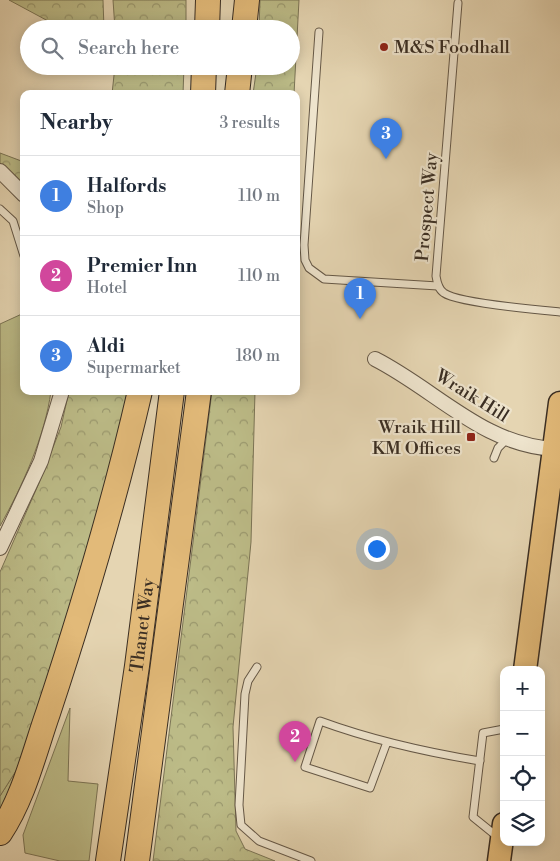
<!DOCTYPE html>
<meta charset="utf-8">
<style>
body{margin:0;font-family:"Libre Bodoni",serif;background:#f6f6f7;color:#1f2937}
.controls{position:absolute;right:15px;bottom:15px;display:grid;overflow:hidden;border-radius:10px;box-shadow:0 2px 12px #0003}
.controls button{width:45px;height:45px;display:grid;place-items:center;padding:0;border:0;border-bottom:1px solid #e0e1e3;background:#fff;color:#1f2937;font:25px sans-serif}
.you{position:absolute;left:376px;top:548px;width:18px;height:18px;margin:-12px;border:4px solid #fff;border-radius:50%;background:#1a73e8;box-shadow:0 0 0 8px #1a73e833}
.badge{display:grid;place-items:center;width:32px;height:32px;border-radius:50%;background:#2563eb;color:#fff;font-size:16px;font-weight:700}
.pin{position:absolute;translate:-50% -41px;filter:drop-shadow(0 1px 2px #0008)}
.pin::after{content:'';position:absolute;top:26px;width:18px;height:15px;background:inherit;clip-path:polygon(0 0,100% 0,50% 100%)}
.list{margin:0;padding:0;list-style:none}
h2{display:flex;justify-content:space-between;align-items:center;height:65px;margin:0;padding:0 20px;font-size:21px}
h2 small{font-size:16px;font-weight:400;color:#747a83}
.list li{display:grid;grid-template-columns:32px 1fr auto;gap:15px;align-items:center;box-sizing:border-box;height:80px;padding:0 20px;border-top:1px solid #e0e1e3}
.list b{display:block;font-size:19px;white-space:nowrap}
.list p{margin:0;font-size:16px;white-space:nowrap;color:#747a83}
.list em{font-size:16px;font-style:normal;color:#747a83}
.icon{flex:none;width:28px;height:28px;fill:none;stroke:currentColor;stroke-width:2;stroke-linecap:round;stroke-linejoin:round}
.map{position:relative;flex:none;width:560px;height:861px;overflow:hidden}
.search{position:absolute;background:#fff;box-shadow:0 2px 12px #0003;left:20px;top:20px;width:280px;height:55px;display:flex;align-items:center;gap:12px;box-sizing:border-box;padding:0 18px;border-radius:28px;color:#747a83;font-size:19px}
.panel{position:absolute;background:#fff;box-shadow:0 2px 12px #0003;left:20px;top:90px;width:280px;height:305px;border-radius:10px}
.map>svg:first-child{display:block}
.green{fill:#bcbb87;stroke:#7b7455}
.forest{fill:url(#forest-crowns);stroke:#7b7455}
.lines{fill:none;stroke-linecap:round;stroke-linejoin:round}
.service-casing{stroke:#655847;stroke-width:9}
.minor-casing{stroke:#655847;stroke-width:16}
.primary-casing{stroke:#3a2e23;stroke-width:25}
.trunk-casing{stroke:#3a2e23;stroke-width:26}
.service{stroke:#eee4cd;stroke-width:7}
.minor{stroke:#eee4cd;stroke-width:14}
.primary{stroke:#e2ba79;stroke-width:22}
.trunk{stroke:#e2ba79;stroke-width:24}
.poi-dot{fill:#8f2418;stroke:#eee4cd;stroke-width:2}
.labels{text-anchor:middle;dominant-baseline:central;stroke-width:4.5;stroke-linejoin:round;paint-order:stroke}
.poi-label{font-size:18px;fill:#3a2e23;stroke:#eee4cd;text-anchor:start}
.street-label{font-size:18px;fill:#3a2e23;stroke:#eee4cd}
</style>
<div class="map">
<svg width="560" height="861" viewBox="0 0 560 861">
<defs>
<pattern id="forest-crowns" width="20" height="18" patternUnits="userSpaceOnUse" patternTransform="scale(1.25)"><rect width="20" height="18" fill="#bcbb87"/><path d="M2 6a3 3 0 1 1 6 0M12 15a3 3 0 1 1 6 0" fill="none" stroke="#9a986e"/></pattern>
</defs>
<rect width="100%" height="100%" fill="#e5d5b2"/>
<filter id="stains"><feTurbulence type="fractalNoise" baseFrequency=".004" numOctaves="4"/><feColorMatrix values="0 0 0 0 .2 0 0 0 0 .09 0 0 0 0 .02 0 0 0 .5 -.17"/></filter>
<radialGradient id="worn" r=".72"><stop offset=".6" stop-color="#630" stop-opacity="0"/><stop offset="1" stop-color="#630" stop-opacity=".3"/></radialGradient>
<g class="green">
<path d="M 24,313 L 24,391 L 51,391 C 45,436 22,487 0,526 L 0,324 Z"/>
<polygon points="70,708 68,781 98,784 89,861 60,861 25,853 23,835"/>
<polygon points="21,763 0,813 0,796"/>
</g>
<g class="forest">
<polygon points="9,0 103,0 104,29 63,29"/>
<polygon points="113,0 186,0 186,29 115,29"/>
<polygon points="260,0 299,0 294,94 253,94 257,66 291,66 291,29 259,29"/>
<polygon points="115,66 184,66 183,94 112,94"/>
<polygon points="0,153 24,162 24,187 0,164"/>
<polygon points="69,391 135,391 125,437 21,763 0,796 0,572 39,483 61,427"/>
<polygon points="212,391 255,391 251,542 233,727 236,831 245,849 275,861 153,861"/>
</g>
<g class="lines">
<g class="service-casing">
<g id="service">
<path d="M 458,3 L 436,276 C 437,282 438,289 444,293 C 458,303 539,310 560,312"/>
<polyline points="319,32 304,245 305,260 309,268 324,279 438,286"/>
<polyline points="0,209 13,221 24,256"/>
<polyline points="494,458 498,448 507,439"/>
<polyline points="257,667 248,681 245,694 239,805 241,825 259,841 311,861"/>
<path d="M 387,742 L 370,788 L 305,767 L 320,721 C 372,740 425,752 480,761"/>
<polyline points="499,838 473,817 483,733 504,729"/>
</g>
</g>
<g class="minor-casing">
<g id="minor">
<polyline points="0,171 24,195"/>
<path d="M 375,359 C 436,390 483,445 554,449"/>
<polyline points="0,548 41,461 62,391"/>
</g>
</g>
<g class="primary-casing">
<g id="primary">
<polyline points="525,670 560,403"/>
<polyline points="499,861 504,824"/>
</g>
</g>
<g class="trunk-casing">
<g id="trunk">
<polyline points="207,29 208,0"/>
<polyline points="244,29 247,0"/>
<polyline points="203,94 204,66"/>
<polyline points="237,94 240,66"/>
<path d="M 0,833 C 24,797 34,753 48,713 C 83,607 115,500 140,391"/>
<path id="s1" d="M 108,861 L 137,666 L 172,391"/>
<polyline points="137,861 199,391"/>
</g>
</g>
<use href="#service" class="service"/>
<use href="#minor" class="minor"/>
<use href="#primary" class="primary"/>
<use href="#trunk" class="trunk"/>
</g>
<g class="poi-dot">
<circle cx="384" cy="47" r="5"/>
<rect x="466" y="432" width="10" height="10" rx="2.5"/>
</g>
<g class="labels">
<g class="poi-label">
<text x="394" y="47">M&amp;S Foodhall</text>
<text x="461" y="427" text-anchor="end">Wraik Hill<tspan x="461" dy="21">KM Offices</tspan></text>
</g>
<g class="street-label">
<text transform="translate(427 207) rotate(-85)">Prospect Way</text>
<text transform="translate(472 396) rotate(32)">Wraik Hill</text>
<text stroke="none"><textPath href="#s1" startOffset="238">Thanet Way</textPath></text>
</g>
</g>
<rect width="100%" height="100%" filter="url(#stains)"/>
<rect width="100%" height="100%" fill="url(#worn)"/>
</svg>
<div class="controls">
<button>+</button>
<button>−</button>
<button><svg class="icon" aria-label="locate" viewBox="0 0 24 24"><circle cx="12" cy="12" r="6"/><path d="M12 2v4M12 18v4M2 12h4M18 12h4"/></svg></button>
<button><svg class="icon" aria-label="layers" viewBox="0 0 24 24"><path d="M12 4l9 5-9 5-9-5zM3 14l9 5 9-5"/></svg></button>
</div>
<div class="you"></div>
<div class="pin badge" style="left:360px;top:319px;background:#3f7fe0">1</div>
<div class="pin badge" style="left:295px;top:762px;background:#d1479c">2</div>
<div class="pin badge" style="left:386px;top:159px;background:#3f7fe0">3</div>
<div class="search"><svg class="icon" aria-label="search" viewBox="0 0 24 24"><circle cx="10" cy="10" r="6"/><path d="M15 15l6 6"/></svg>Search here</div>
<section class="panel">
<h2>Nearby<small>3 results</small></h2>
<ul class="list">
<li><span class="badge" style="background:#3f7fe0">1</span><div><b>Halfords</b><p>Shop</p></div><em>110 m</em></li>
<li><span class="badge" style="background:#d1479c">2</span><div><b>Premier Inn</b><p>Hotel</p></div><em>110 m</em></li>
<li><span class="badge" style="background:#3f7fe0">3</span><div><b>Aldi</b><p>Supermarket</p></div><em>180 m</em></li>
</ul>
</section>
</div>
